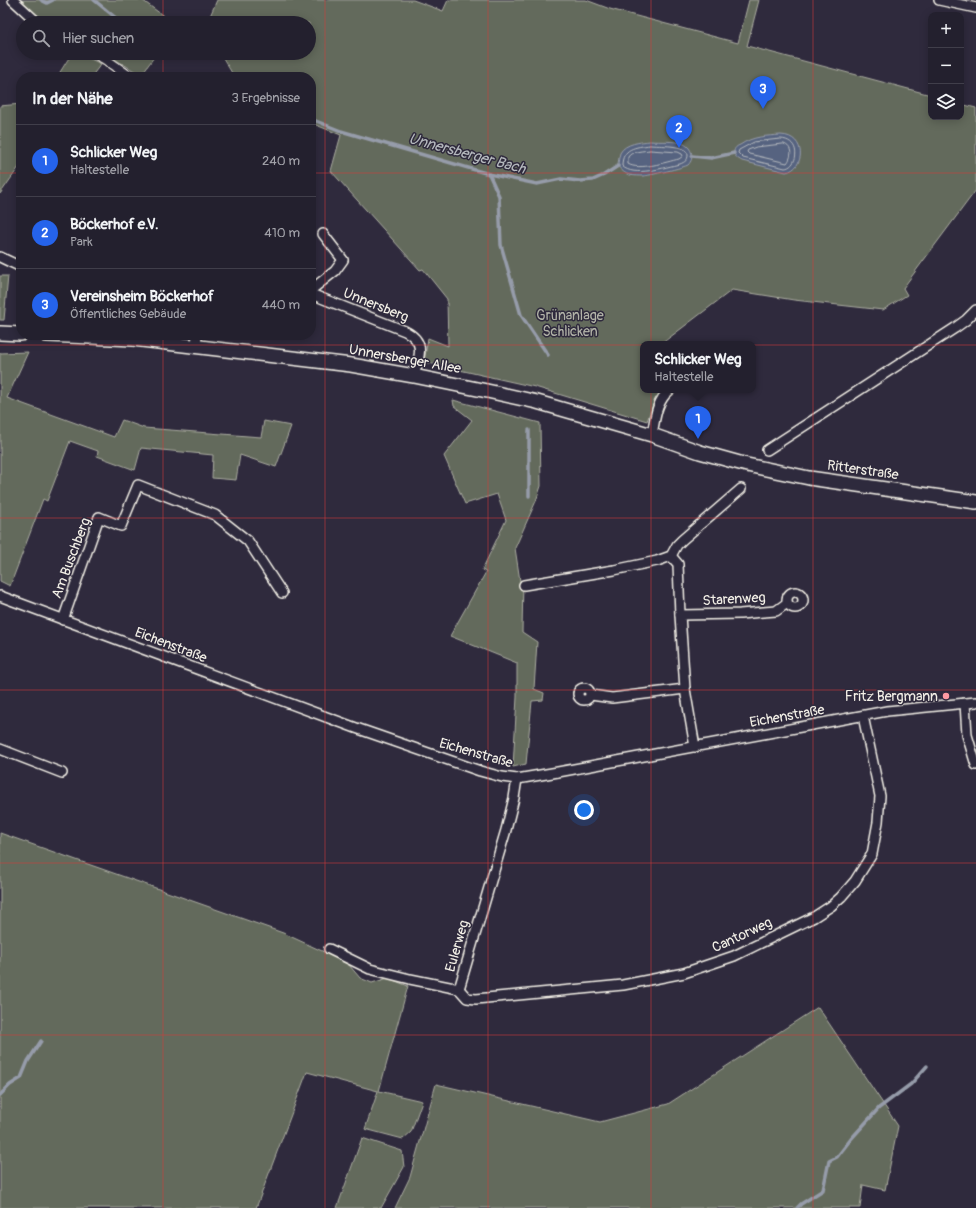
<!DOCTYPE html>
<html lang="de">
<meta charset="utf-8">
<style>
body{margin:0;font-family:Pangolin,sans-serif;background:#2b2836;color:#f1f3f6}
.controls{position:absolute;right:12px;top:12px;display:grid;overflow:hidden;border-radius:8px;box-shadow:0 2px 10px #0003}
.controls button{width:36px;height:36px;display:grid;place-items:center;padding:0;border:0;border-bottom:1px solid #403e4a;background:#23202e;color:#f1f3f6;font:20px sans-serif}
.you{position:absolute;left:584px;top:810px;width:14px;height:14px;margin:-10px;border:3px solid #fff;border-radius:50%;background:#1a73e8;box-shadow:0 0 0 6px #1a73e833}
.badge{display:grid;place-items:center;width:26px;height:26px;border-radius:50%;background:#2563eb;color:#fff;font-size:13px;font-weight:700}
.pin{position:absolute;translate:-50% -33px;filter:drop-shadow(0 1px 2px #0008)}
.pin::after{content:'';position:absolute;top:21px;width:14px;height:12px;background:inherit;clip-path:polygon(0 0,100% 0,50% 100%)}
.popup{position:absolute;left:640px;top:341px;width:116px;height:52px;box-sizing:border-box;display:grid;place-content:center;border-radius:8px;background:#23202e;filter:drop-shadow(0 1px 3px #0005);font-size:13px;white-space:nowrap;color:#a3a3aa}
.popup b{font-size:15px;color:#f1f3f6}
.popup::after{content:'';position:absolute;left:50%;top:100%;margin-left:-8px;border:8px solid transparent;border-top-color:#23202e}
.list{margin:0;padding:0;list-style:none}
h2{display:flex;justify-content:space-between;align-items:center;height:52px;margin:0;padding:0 16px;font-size:17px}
h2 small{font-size:13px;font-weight:400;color:#a3a3aa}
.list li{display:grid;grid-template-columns:26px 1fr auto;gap:12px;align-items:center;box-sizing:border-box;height:72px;padding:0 16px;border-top:1px solid #403e4a}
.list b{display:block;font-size:15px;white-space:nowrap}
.list p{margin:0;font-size:13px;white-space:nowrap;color:#a3a3aa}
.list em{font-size:13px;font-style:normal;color:#a3a3aa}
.icon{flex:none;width:22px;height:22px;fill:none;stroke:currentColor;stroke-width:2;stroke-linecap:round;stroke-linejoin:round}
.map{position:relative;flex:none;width:976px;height:1208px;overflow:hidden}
.search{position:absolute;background:#23202e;box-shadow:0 2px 10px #0003;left:16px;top:16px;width:300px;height:44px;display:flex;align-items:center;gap:10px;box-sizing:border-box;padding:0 14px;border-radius:22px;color:#a3a3aa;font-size:15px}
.panel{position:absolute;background:#23202e;box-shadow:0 2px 10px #0003;left:16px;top:72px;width:300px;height:268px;border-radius:16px}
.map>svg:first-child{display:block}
.green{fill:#646a5c;stroke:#acaea2}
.water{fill:#576480;stroke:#969caa}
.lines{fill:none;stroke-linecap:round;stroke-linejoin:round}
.shore{stroke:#b5b9be;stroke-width:1}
.stream{stroke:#969caa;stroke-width:3.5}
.minor-casing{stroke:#f4f1e8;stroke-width:12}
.secondary-casing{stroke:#f4f1e8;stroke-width:16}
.minor{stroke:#2f2a3d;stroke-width:9}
.secondary{stroke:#2f2a3d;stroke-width:13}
.grid{fill:none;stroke:#d93c3b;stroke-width:1;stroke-opacity:0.55}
.poi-dot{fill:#ff9aa2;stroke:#2f2a3d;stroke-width:1.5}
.labels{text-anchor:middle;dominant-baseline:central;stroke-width:3;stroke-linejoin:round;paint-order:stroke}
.street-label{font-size:14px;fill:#f4f1e8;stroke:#2f2a3d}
.park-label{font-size:14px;fill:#b3b4a9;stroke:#2f2a3d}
.poi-label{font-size:14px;fill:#f4f1e8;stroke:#2f2a3d;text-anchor:end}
.water-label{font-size:15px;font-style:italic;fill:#b5b9be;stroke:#2f2a3d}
</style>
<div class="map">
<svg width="976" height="1208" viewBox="0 0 976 1208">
<rect width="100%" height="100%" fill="#2f2a3d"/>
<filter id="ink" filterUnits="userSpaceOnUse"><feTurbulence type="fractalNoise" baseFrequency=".025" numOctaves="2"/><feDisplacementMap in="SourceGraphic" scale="8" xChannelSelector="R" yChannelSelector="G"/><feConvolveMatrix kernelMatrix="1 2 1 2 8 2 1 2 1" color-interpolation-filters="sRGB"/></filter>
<g filter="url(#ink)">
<g class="green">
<polygon points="19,0 142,0 173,23 45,23"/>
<polygon points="217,0 413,0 443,11 448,0 586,0 610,9 738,43 749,0 759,0 747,46 931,95 931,117 961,117 961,104 976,108 976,190 903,288 907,295 883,310 794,300 732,290 661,344 643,344 643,390 662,390 655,399 647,421 535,387 424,362 428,338 448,346 447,299 423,269 420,270 331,171 341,135 311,123 311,77 229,77 232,73 220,53 309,53 309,23 207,23"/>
<polygon points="72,53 78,53 101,64 91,77 57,77"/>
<polygon points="105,53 157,53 141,75"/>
<polygon points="21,104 21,164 0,194 0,106"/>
<polygon points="0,276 8,276 4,320 0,320"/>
<polygon points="28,352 7,398 114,437 122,420 144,428 261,437 264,421 291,426 276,467 240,455 236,480 212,478 213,455 141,448 135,470 97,456 98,451 70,441 47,501 43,499 10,586 0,581 0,353"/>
<polygon points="453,400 540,423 541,486 536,501 515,548 520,581 523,581 522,632 537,642 534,689 544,693 543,700 532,701 526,764 513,767 517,697 517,663 450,636 486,572 482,570 506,520 497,494 465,504 444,456 472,420 454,406"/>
<polygon points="0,833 283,933 322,951 349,965 360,978 372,983 388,978 408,986 379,1091 422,1101 411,1132 403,1139 365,1129 378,1091 307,1072 256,1208 0,1208"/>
<polygon points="818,1007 898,1126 885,1190 863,1185 860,1208 395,1208 410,1177 436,1084 600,1122 668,1104"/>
<polygon points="362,1138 402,1151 404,1167 381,1208 337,1208"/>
</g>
<g class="water">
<path d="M 781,135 C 807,136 805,169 786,172 L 742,161 C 738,159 734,156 734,152 C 734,148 737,146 740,145 C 753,136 767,136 781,135 Z"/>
<path d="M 650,141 C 661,142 674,140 684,144 C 692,148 695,158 688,165 C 685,167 648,176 643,176 C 639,176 634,176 630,175 C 625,174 621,170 618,166 C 618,162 619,157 620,153 C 625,143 641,142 650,141 Z"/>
</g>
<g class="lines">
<g class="shore">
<path d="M 781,139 C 802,140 798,167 785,168 L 743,158 L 738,153 L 739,150 L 754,142 Z"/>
<path d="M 784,144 C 793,147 792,157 787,163 L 749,154 L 747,152 L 748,150 L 756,147 Z"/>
<path d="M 650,145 C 659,146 687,144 688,155 C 688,160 685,162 680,164 C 665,167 634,178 622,166 C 622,148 635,147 650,145 Z"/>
<path d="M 650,150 L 678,152 L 682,154 L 683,156 L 679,159 C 666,162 639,171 628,164 C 628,162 628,159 628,157 C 631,151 644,151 650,150 Z"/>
</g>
<g class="stream">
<polyline points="41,0 47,3 53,0"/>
<polyline points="94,0 122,23"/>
<polyline points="311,119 341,131 489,174 537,184 561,179 580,181 593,180 604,175 618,166"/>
<polyline points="692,156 711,158 734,153"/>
<polyline points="489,174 499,196 501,245 521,315 548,355"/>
<polyline points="529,496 529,430"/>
<polyline points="0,1095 10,1085 21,1078 28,1061 41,1041"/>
<polyline points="797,1208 801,1204 823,1190 829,1161 837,1157 851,1139 879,1108 911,1084 927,1066"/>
</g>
<g class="minor-casing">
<g id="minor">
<polyline points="13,0 38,23"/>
<polyline points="939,0 976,8"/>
<polyline points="94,53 105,59 130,77"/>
<polyline points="0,257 21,267"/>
<polyline points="311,290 335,271 343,260 323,234"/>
<path d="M 311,294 L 405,331 C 427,342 419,357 414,376"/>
<polyline points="196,347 197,335"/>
<path d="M 652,435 C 655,419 656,401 670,390"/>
<polyline points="767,450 955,328 966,320 976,310"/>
<polyline points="671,556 678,564 680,615 685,689 695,747"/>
<polyline points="524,585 614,570 657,561 671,556 677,545 682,540 741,489"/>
<circle cx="795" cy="600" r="8"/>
<polyline points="0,596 356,728 480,771 502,777 517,779 558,772 887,711 976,702"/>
<polyline points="680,615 740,614 776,611 787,603"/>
<polyline points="63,620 99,517 121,526 138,485 215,515 248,541 282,593"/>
<circle cx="584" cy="694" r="6"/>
<polyline points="591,695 612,698 685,689"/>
<polyline points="965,703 967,735 976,765"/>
<polyline points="0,749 62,773"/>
<polyline points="329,949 370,969 410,979 459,989"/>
<polyline points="459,989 467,998 476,999 623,985 684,973 734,956 814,917 831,906 841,897 855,881 872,854 878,822 880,796 863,716"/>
<polyline points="459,989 506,830 514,798 517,779"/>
</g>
</g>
<g class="secondary-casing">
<g id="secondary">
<polyline points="0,333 21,334"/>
<polyline points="47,335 133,339 351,365 414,376 487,391 537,402 652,435 700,452 747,465 809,478 976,502"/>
</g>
</g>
<use href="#minor" class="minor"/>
<use href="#secondary" class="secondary"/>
</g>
</g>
<path class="grid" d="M 163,0 L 163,23M 325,0 L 325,1208M 488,0 L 488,1208M 651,0 L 651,1208M 813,0 L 813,1208M 163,53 L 163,77M 0,173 L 21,173M 311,173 L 976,173M 163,335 L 163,1208M 0,345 L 976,345M 0,518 L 976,518M 0,690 L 976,690M 0,863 L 976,863M 0,1035 L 976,1035"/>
<circle class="poi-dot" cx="946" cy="696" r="4"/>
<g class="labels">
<g class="street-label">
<text transform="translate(376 305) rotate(22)">Unnersberg</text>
<text transform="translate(405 359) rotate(10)">Unnersberger Allee</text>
<text transform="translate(863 470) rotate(8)">Ritterstraße</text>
<text transform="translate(71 558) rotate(-69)">Am Buschberg</text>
<text transform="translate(734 599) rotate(-3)">Starenweg</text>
<text transform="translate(171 645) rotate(21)">Eichenstraße</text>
<text transform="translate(787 716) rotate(-10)">Eichenstraße</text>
<text transform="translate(476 753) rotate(16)">Eichenstraße</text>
<text transform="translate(742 935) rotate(-25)">Cantorweg</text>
<text transform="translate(457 946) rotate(-74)">Eulerweg</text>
</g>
<g class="park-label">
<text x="570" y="315">Grünanlage<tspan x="570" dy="16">Schlicken</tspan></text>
</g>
<g class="poi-label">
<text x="938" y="696">Fritz Bergmann</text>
</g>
<g class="water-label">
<text transform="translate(467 154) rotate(15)">Unnersberger Bach</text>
</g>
</g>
</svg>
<div class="controls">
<button>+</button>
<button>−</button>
<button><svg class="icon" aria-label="layers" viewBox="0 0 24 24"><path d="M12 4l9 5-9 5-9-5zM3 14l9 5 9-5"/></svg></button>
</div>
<div class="you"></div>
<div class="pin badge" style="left:698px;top:439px">1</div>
<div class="popup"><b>Schlicker Weg</b>Haltestelle</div>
<div class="pin badge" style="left:679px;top:148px">2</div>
<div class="pin badge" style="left:763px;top:109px">3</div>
<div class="search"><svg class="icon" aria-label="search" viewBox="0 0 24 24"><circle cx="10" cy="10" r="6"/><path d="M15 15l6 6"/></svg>Hier suchen</div>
<section class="panel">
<h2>In der Nähe<small>3 Ergebnisse</small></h2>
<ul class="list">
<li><span class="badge">1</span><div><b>Schlicker Weg</b><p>Haltestelle</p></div><em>240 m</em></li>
<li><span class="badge">2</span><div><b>Böckerhof e.V.</b><p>Park</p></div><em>410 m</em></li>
<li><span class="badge">3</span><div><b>Vereinsheim Böckerhof</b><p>Öffentliches Gebäude</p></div><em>440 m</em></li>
</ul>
</section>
</div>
